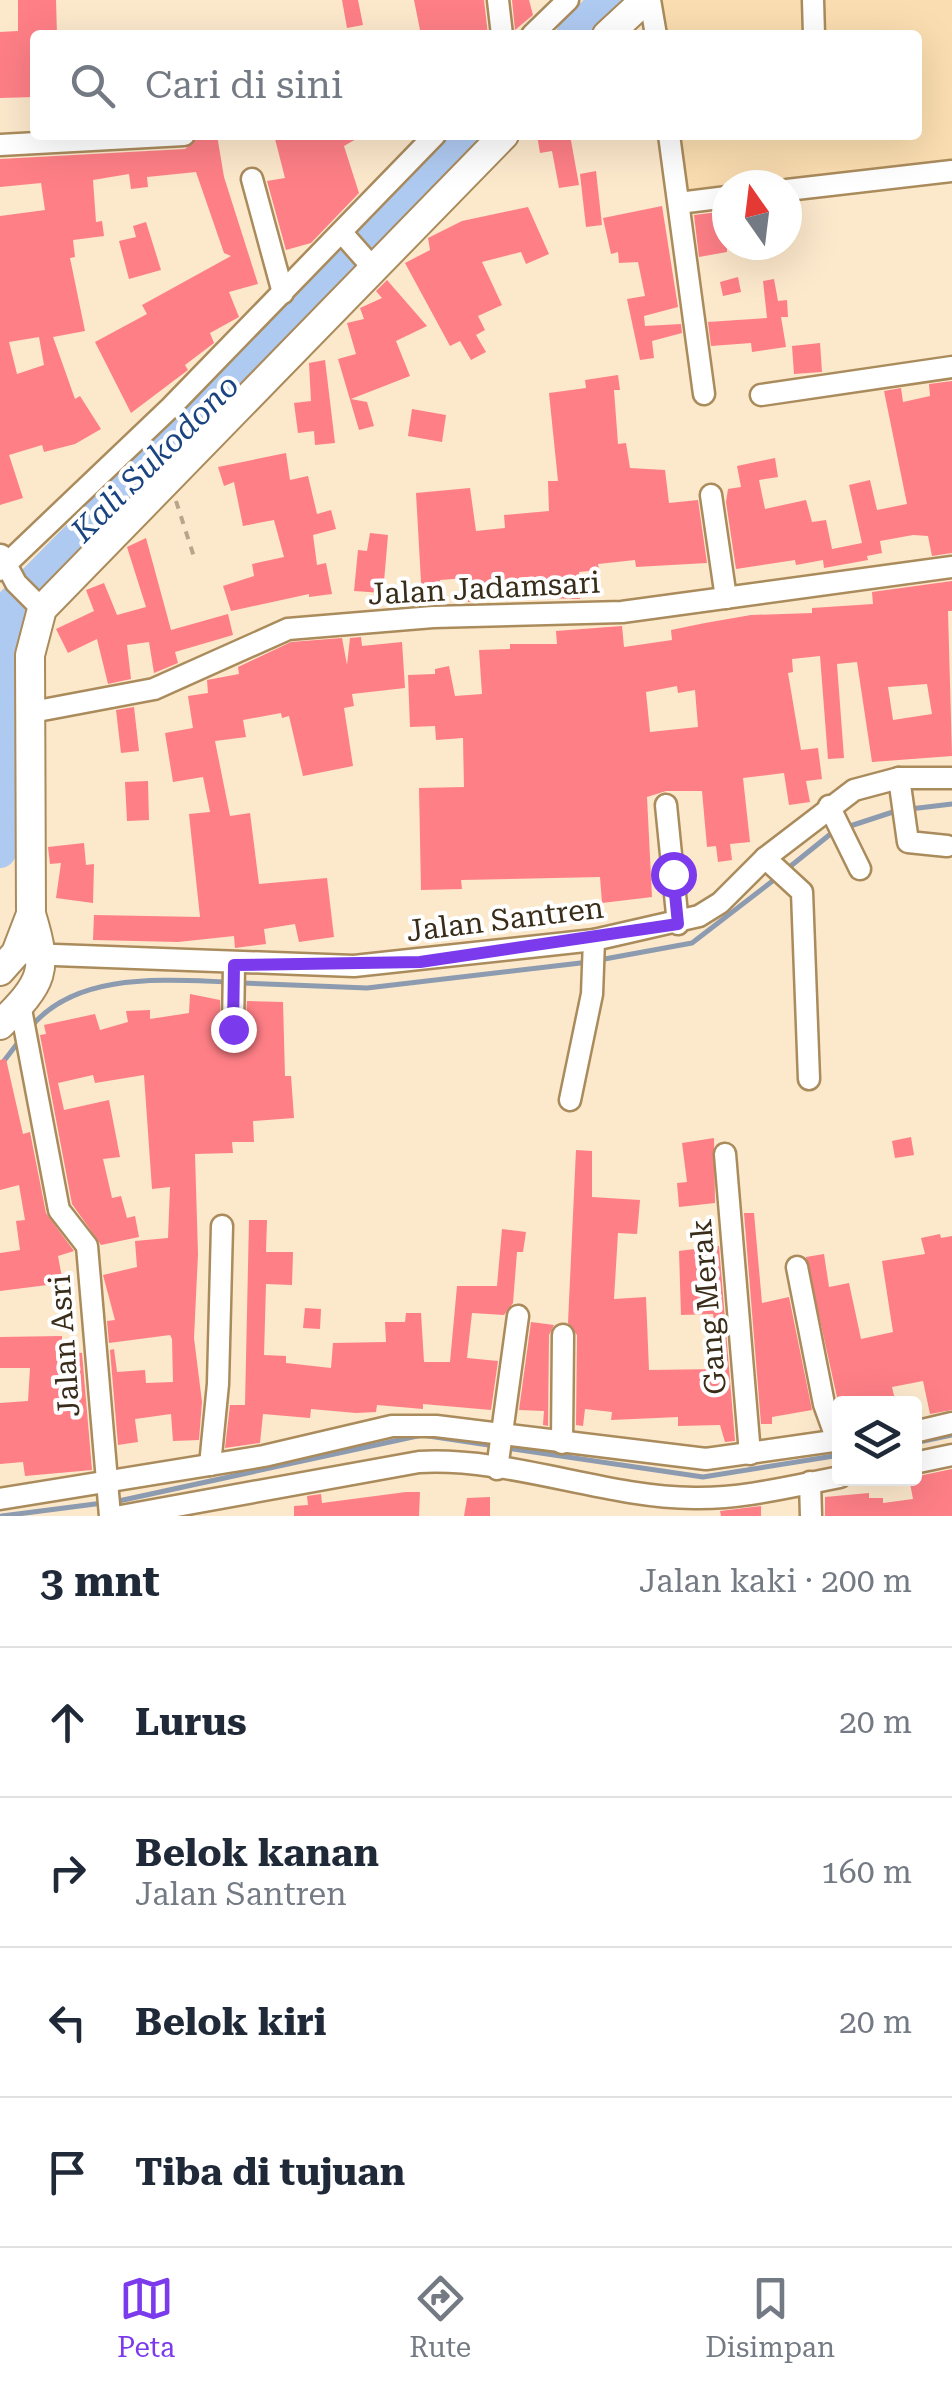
<!DOCTYPE html>
<html lang="id">
<meta charset="utf-8">
<style>
body{margin:0;font-family:"Roboto Serif",serif;background:#f6f6f7;color:#1f2937}
.controls{position:absolute;right:30px;bottom:30px;display:grid;overflow:hidden;border-radius:10px;box-shadow:0 10px 40px #0002}
.controls button{width:90px;height:90px;display:grid;place-items:center;padding:0;border:0;border-bottom:2px solid #e0e1e3;background:#fff;color:#1f2937;font:50px sans-serif}
.compass{position:absolute;left:712px;top:170px;width:90px;height:90px;border-radius:50%;background:#fff;box-shadow:0 10px 40px #0002;rotate:346deg}
.stop{position:absolute;width:30px;height:30px;margin:-22px;border:8px solid #7c3aed;border-radius:50%;background:#fff}
.stop.end{background:#7c3aed;border-color:#fff;box-shadow:0 2px 10px #0008}
.list{margin:0;padding:0;list-style:none}
h2{display:flex;justify-content:space-between;align-items:center;height:130px;margin:0;padding:0 40px;font-size:42px}
h2 small{font-size:32px;font-weight:400;color:#747a83}
.list li{display:grid;grid-template-columns:65px 1fr auto;gap:30px;align-items:center;box-sizing:border-box;height:150px;padding:0 40px;border-top:2px solid #e0e1e3}
.list b{display:block;font-size:38px;white-space:nowrap}
.list p{margin:0;font-size:32px;white-space:nowrap;color:#747a83}
.list em{font-size:32px;font-style:normal;color:#747a83}
.icon{flex:none;width:55px;height:55px;fill:none;stroke:currentColor;stroke-width:2;stroke-linecap:round;stroke-linejoin:round}
.map{position:relative;flex:none;width:952px;height:1516px;overflow:hidden}
.search{position:absolute;background:#fff;box-shadow:0 10px 40px #0002;left:30px;right:30px;top:30px;height:110px;display:flex;align-items:center;gap:25px;box-sizing:border-box;padding:0 35px;border-radius:10px;color:#747a83;font-size:38px}
.sheet{height:730px;background:#fff}
nav{display:flex;justify-content:space-around;align-items:center;box-sizing:border-box;height:140px;border-top:2px solid #e0e1e3;background:#fff;font-size:28px;color:#747a83}
nav a{display:grid;justify-items:center;gap:5px}
nav .on{color:#7c3aed}
.map>svg:first-child{display:block}
.built{fill:#faddb0}
.lines{fill:none;stroke-linecap:round;stroke-linejoin:round}
.stream{stroke:#8c9bb0;stroke-width:5}
.river{stroke:#afcaf1;stroke-width:32}
.building{fill:#fe7f86;fill-rule:evenodd}
.minor-casing{stroke:#aa8b5c;stroke-width:25}
.major-casing{stroke:#aa8b5c;stroke-width:32}
.path{stroke:#b7a68c;stroke-width:4;stroke-dasharray:8 8;stroke-linecap:butt}
.minor{stroke:#fff;stroke-width:20}
.major{stroke:#fff;stroke-width:28}
.route{stroke:#7c3aed;stroke-width:12}
.labels{text-anchor:middle;dominant-baseline:central;stroke-width:8;stroke-linejoin:round;paint-order:stroke}
.street-label{font-size:30px;fill:#392c19;stroke:#fff}
.water-label{font-size:32px;font-style:italic;fill:#1b4580;stroke:#fff}
</style>
<div class="map">
<svg width="952" height="1516" viewBox="0 0 952 1516">
<rect width="100%" height="100%" fill="#fce8cb"/>
<polygon class="built" points="663,0 952,0 952,164 681,190 675,135 917,135 917,35 663,35 659,4"/>
<g class="lines">
<g class="stream">
<polyline points="910,809 952,804"/>
<polyline points="844,828 899,810"/>
<polyline points="787,869 833,832"/>
<polyline points="599,960 692,943 779,876"/>
<polyline points="241,983 367,988 589,962"/>
<path d="M 30,1028 C 76,971 165,980 230,982"/>
<polyline points="0,1066 20,1040"/>
<polyline points="914,1443 952,1435"/>
<polyline points="506,1448 703,1477 840,1455"/>
<polyline points="114,1502 422,1435 495,1446"/>
<polyline points="2,1516 103,1503"/>
</g>
<g class="river">
<polyline points="572,35 606,0"/>
<polyline points="0,852 10,605 473,135"/>
</g>
</g>
<g class="building">
<polygon points="18,0 56,0 57,35 35,35 35,97 0,98 0,32 18,31"/>
<polygon points="342,0 358,0 363,25 347,28"/>
<polygon points="414,0 484,0 488,35 421,35"/>
<polygon points="512,0 529,0 533,15 515,30"/>
<path d="M 217,135 L 224,177 L 258,284 L 229,292 L 239,317 L 210,333 L 214,343 L 185,365 L 188,370 L 131,413 L 95,342 L 147,314 L 142,305 L 231,256 L 224,253 L 196,172 L 147,177 L 148,187 L 131,189 L 129,174 L 93,180 L 96,222 L 102,221 L 104,236 L 73,240 L 75,257 L 70,258 L 85,331 L 53,337 L 75,399 L 80,396 L 101,429 L 75,444 L 44,452 L 42,445 L 9,455 L 23,498 L 0,505 L 0,216 L 45,210 L 41,183 L 0,187 L 0,159 L 185,149 L 197,138 ZM 39,337 L 44,365 L 17,374 L 9,342 Z"/>
<polygon points="274,135 363,135 344,146 359,193 311,243 286,250 267,181 285,178"/>
<polygon points="537,135 570,135 579,185 559,188 552,151 540,153"/>
<polygon points="596,171 602,225 586,227 580,174"/>
<polygon points="662,206 678,307 644,316 645,326 681,324 682,333 652,341 654,358 640,360 627,299 645,296 638,262 619,263 618,252 611,254 603,218"/>
<polygon points="528,207 549,254 526,264 521,252 482,262 502,305 478,316 485,330 476,335 486,352 471,360 460,341 450,346 405,263 430,250 428,238 462,221"/>
<polygon points="727,211 727,252 699,257 694,215"/>
<polygon points="146,222 161,270 129,279 119,241 136,237 133,226"/>
<polygon points="738,277 741,292 723,296 720,282"/>
<polygon points="774,279 778,301 787,300 788,317 781,317 786,347 752,352 751,343 711,346 708,322 767,318 763,281"/>
<polygon points="387,280 427,326 396,341 410,376 351,399 367,402 374,426 359,430 338,359 356,354 347,323 364,319 360,308 382,298 376,291"/>
<polygon points="820,343 822,372 794,374 792,346"/>
<polygon points="325,360 335,443 315,445 314,431 298,433 294,403 311,401 309,363"/>
<polygon points="618,375 620,390 614,390 618,444 626,443 630,468 665,470 669,503 698,500 707,563 636,567 635,560 598,564 599,570 579,572 580,599 540,598 539,583 487,586 488,602 468,602 467,578 440,580 440,598 422,599 416,493 470,488 476,531 505,528 504,515 549,511 548,481 558,481 549,393 586,388 585,380"/>
<polygon points="952,381 952,553 932,556 928,536 913,535 880,541 882,553 867,556 868,560 824,568 823,560 796,565 795,560 736,569 726,502 728,489 741,487 737,466 775,458 778,477 759,480 765,509 806,500 812,522 826,520 832,549 862,543 849,485 870,480 877,510 907,504 884,391 901,388 903,402 930,396 929,384"/>
<polygon points="412,409 446,415 442,442 408,436"/>
<polygon points="286,453 290,480 308,476 317,514 331,510 336,529 313,535 317,565 326,563 332,594 309,597 309,594 231,611 223,586 254,576 252,564 284,557 274,520 243,526 234,482 224,486 218,467"/>
<polygon points="370,533 388,535 383,593 354,591 358,550 367,551"/>
<polygon points="146,538 171,630 228,614 233,635 175,652 178,663 154,673 149,642 127,645 131,679 108,684 97,639 68,653 56,629 94,611 86,590 104,583 117,615 146,607 127,547"/>
<path d="M 952,581 L 952,611 L 948,611 L 952,756 L 872,762 L 857,662 L 837,664 L 844,758 L 828,759 L 820,656 L 792,659 L 793,672 L 788,673 L 801,750 L 818,748 L 822,779 L 806,781 L 810,802 L 789,805 L 784,773 L 743,778 L 750,842 L 730,844 L 732,860 L 718,862 L 716,846 L 707,847 L 702,791 L 666,791 L 647,797 L 652,897 L 602,903 L 600,877 L 461,880 L 462,889 L 421,890 L 419,788 L 464,787 L 463,738 L 436,740 L 435,726 L 410,727 L 408,675 L 435,674 L 435,669 L 449,666 L 455,696 L 482,694 L 479,650 L 510,649 L 510,644 L 557,644 L 556,631 L 622,626 L 624,647 L 672,640 L 671,630 L 705,623 L 751,615 L 812,613 L 812,608 L 873,604 L 872,592 ZM 927,684 L 932,714 L 893,720 L 888,687 ZM 677,686 L 678,693 L 695,690 L 698,727 L 650,732 L 646,692 Z"/>
<polygon points="361,637 362,646 402,642 405,688 352,694 354,706 344,708 353,766 303,776 289,716 282,718 281,713 243,720 246,737 215,741 230,816 250,813 259,884 327,878 334,937 299,942 295,924 264,929 266,944 235,948 234,936 178,942 93,940 94,915 200,917 189,814 210,812 203,777 173,782 165,733 193,728 188,696 208,693 207,680 239,674 238,667 291,642 342,638 347,665 350,638"/>
<polygon points="134,707 139,751 121,753 116,710"/>
<polygon points="148,781 149,820 127,821 125,782"/>
<polygon points="84,843 86,865 94,864 93,903 56,898 61,863 50,864 48,847"/>
<polygon points="190,994 220,1000 221,1035 232,1043 245,1035 247,1001 283,1002 285,1076 291,1076 294,1118 253,1121 254,1142 232,1142 233,1153 195,1154 198,1254 194,1338 202,1402 199,1440 173,1441 171,1414 135,1419 138,1442 118,1445 110,1350 114,1349 117,1372 145,1370 146,1383 173,1382 172,1339 170,1335 109,1343 107,1321 115,1320 103,1275 137,1267 135,1241 168,1238 170,1187 152,1189 144,1075 95,1083 93,1075 58,1083 64,1110 109,1100 120,1157 103,1159 112,1198 121,1196 127,1218 135,1216 139,1237 101,1245 72,1204 40,1035 46,1034 44,1025 95,1014 100,1030 128,1022 126,1011 150,1010 150,1019 189,1013"/>
<polygon points="6,1059 23,1134 30,1132 46,1213 74,1251 58,1256 63,1283 0,1291 0,1253 20,1250 16,1221 25,1220 19,1185 0,1190 0,1060"/>
<polygon points="911,1137 914,1155 895,1158 892,1141"/>
<polygon points="714,1138 715,1203 679,1207 677,1183 687,1182 682,1143"/>
<polygon points="576,1150 592,1151 592,1197 640,1200 637,1234 618,1233 614,1299 646,1297 649,1370 720,1369 713,1314 681,1315 679,1251 719,1246 735,1441 725,1442 720,1425 678,1426 678,1417 611,1420 612,1412 585,1409 583,1426 576,1425 577,1335 568,1323"/>
<polygon points="744,1213 754,1213 762,1303 789,1297 812,1410 772,1417 772,1424 761,1424"/>
<polygon points="249,1220 267,1220 266,1252 293,1252 292,1285 266,1284 264,1355 286,1356 286,1363 331,1368 333,1343 386,1342 385,1322 405,1322 406,1313 421,1313 424,1362 450,1362 457,1286 497,1286 502,1229 526,1232 523,1252 517,1252 513,1303 504,1315 472,1313 467,1358 498,1361 491,1410 423,1404 423,1409 377,1405 376,1412 356,1413 311,1409 310,1418 263,1414 260,1443 225,1448 230,1405 245,1405"/>
<polygon points="940,1234 941,1238 952,1236 952,1410 930,1414 923,1381 892,1387 896,1404 839,1406 806,1257 824,1254 829,1287 849,1283 861,1339 893,1332 882,1261 925,1254 921,1238"/>
<polygon points="305,1308 321,1309 320,1329 303,1328"/>
<polygon points="531,1322 554,1325 549,1335 548,1426 543,1425 544,1411 519,1410"/>
<polygon points="62,1336 62,1351 82,1353 92,1470 25,1476 23,1462 0,1464 0,1403 28,1401 30,1368 0,1368 0,1337"/>
<polygon points="952,1469 952,1516 825,1516 825,1497 869,1493 869,1498 883,1498 883,1503 913,1499 909,1478"/>
<polygon points="406,1492 420,1492 419,1516 294,1516 294,1506 308,1505 307,1496 321,1494 322,1503"/>
<polygon points="490,1497 490,1516 464,1516 467,1498"/>
<polygon points="761,1506 761,1516 721,1516 720,1511"/>
</g>
<g class="lines">
<g class="minor-casing">
<g id="minor">
<polyline points="498,0 502,35"/>
<polyline points="650,0 656,35"/>
<polyline points="813,0 814,35"/>
<polyline points="532,35 568,0"/>
<polyline points="669,135 704,394"/>
<polyline points="0,145 184,135"/>
<polyline points="252,179 283,293"/>
<polyline points="787,190 952,171"/>
<polyline points="679,203 727,197"/>
<polyline points="343,234 373,268"/>
<polyline points="761,395 952,367"/>
<polyline points="711,495 726,598"/>
<polyline points="1,555 16,583 42,609"/>
<polyline points="0,570 171,407 435,135"/>
<polyline points="32,712 154,689 288,629 433,617 622,612 952,567"/>
<polyline points="899,778 908,842 947,846"/>
<polyline points="666,805 678,924"/>
<polyline points="829,806 860,869"/>
<polyline points="765,858 802,892 809,1079"/>
<polyline points="28,954 354,966 594,940 699,916 720,903 765,858 854,790 899,778 952,778"/>
<polyline points="20,1004 59,1210 87,1246 110,1516"/>
<polyline points="233,1029 234,965"/>
<polyline points="570,1100 592,994 594,940"/>
<polyline points="725,1154 750,1454"/>
<polyline points="797,1267 824,1404 837,1440"/>
<polyline points="914,1432 952,1423"/>
<polyline points="562,1443 563,1335"/>
<polyline points="914,1463 952,1455"/>
<polyline points="210,1465 218,1384 222,1226"/>
<polyline points="497,1469 518,1316"/>
<polyline points="810,1482 811,1516"/>
<polyline points="0,1499 264,1456 392,1426 436,1426 706,1459 840,1440"/>
<path d="M 121,1516 L 419,1462 C 511,1457 602,1497 694,1498 C 742,1499 793,1486 840,1477"/>
</g>
</g>
<g class="major-casing">
<g id="major">
<polyline points="607,35 645,0"/>
<polyline points="0,971 16,953 31,914"/>
<path d="M 0,1025 C 43,982 49,972 31,914 L 30,655 L 42,609 L 504,135"/>
</g>
</g>
<polyline class="path" points="176,501 195,560"/>
<use href="#minor" class="minor"/>
<use href="#major" class="major"/>
</g>
<g class="lines">
<polyline class="route" points="233,1029 234,965 420,962 678,924 673,874"/>
</g>
<g class="labels">
<g class="street-label">
<text transform="translate(484 588) rotate(-3)">Jalan Jadamsari</text>
<text transform="translate(505 919) rotate(-7)">Jalan Santren</text>
<text transform="translate(708 1307) rotate(-95)">Gang Merak</text>
<text transform="translate(64 1346) rotate(-94)">Jalan Asri</text>
</g>
<g class="water-label">
<text transform="translate(155 458) rotate(-45)">Kali Sukodono</text>
</g>
</g>
</svg>
<div class="controls">
<button><svg class="icon" aria-label="layers" viewBox="0 0 24 24"><path d="M12 4l9 5-9 5-9-5zM3 14l9 5 9-5"/></svg></button>
</div>
<svg class="compass" viewBox="-18 -18 36 36"><path d="M0-13l5 13h-10z" fill="#e53935"/><path d="M0 13l5-13h-10z" fill="#747a83"/></svg>
<div class="stop" style="left:673px;top:874px"></div>
<div class="stop end" style="left:233px;top:1029px"></div>
<div class="search"><svg class="icon" aria-label="search" viewBox="0 0 24 24"><circle cx="10" cy="10" r="6"/><path d="M15 15l6 6"/></svg>Cari di sini</div>
</div>
<section class="sheet">
<h2>3 mnt<small>Jalan kaki · 200 m</small></h2>
<ul class="list">
<li><svg class="icon" aria-label="ahead" viewBox="0 0 24 24"><path d="M12 20V5M6 11l6-6 6 6"/></svg><div><b>Lurus</b></div><em>20 m</em></li>
<li><svg class="icon" aria-label="right" viewBox="0 0 24 24"><path d="M7 20v-9h11M14 6l5 5-5 5"/></svg><div><b>Belok kanan</b><p>Jalan Santren</p></div><em>160 m</em></li>
<li><svg class="icon" aria-label="left" viewBox="0 0 24 24"><path d="M17 20v-9H6M10 6l-5 5 5 5"/></svg><div><b>Belok kiri</b></div><em>20 m</em></li>
<li><svg class="icon" aria-label="arrive" viewBox="0 0 24 24"><path d="M6 21V4h12l-3 4 3 4H6"/></svg><div><b>Tiba di tujuan</b></div></li>
</ul>
</section>
<nav>
<a class="on"><svg class="icon" aria-label="map" viewBox="0 0 24 24"><path d="M3 6l6-2 6 2 6-2v14l-6 2-6-2-6 2zM9 4v14M15 6v14"/></svg>Peta</a>
<a><svg class="icon" aria-label="directions" viewBox="0 0 24 24"><path d="M12 3l9 9-9 9-9-9zM9 14v-3h6M13 9l2 2-2 2"/></svg>Rute</a>
<a><svg class="icon" aria-label="saved" viewBox="0 0 24 24"><path d="M7 4h10v16l-5-4-5 4z"/></svg>Disimpan</a>
</nav>
